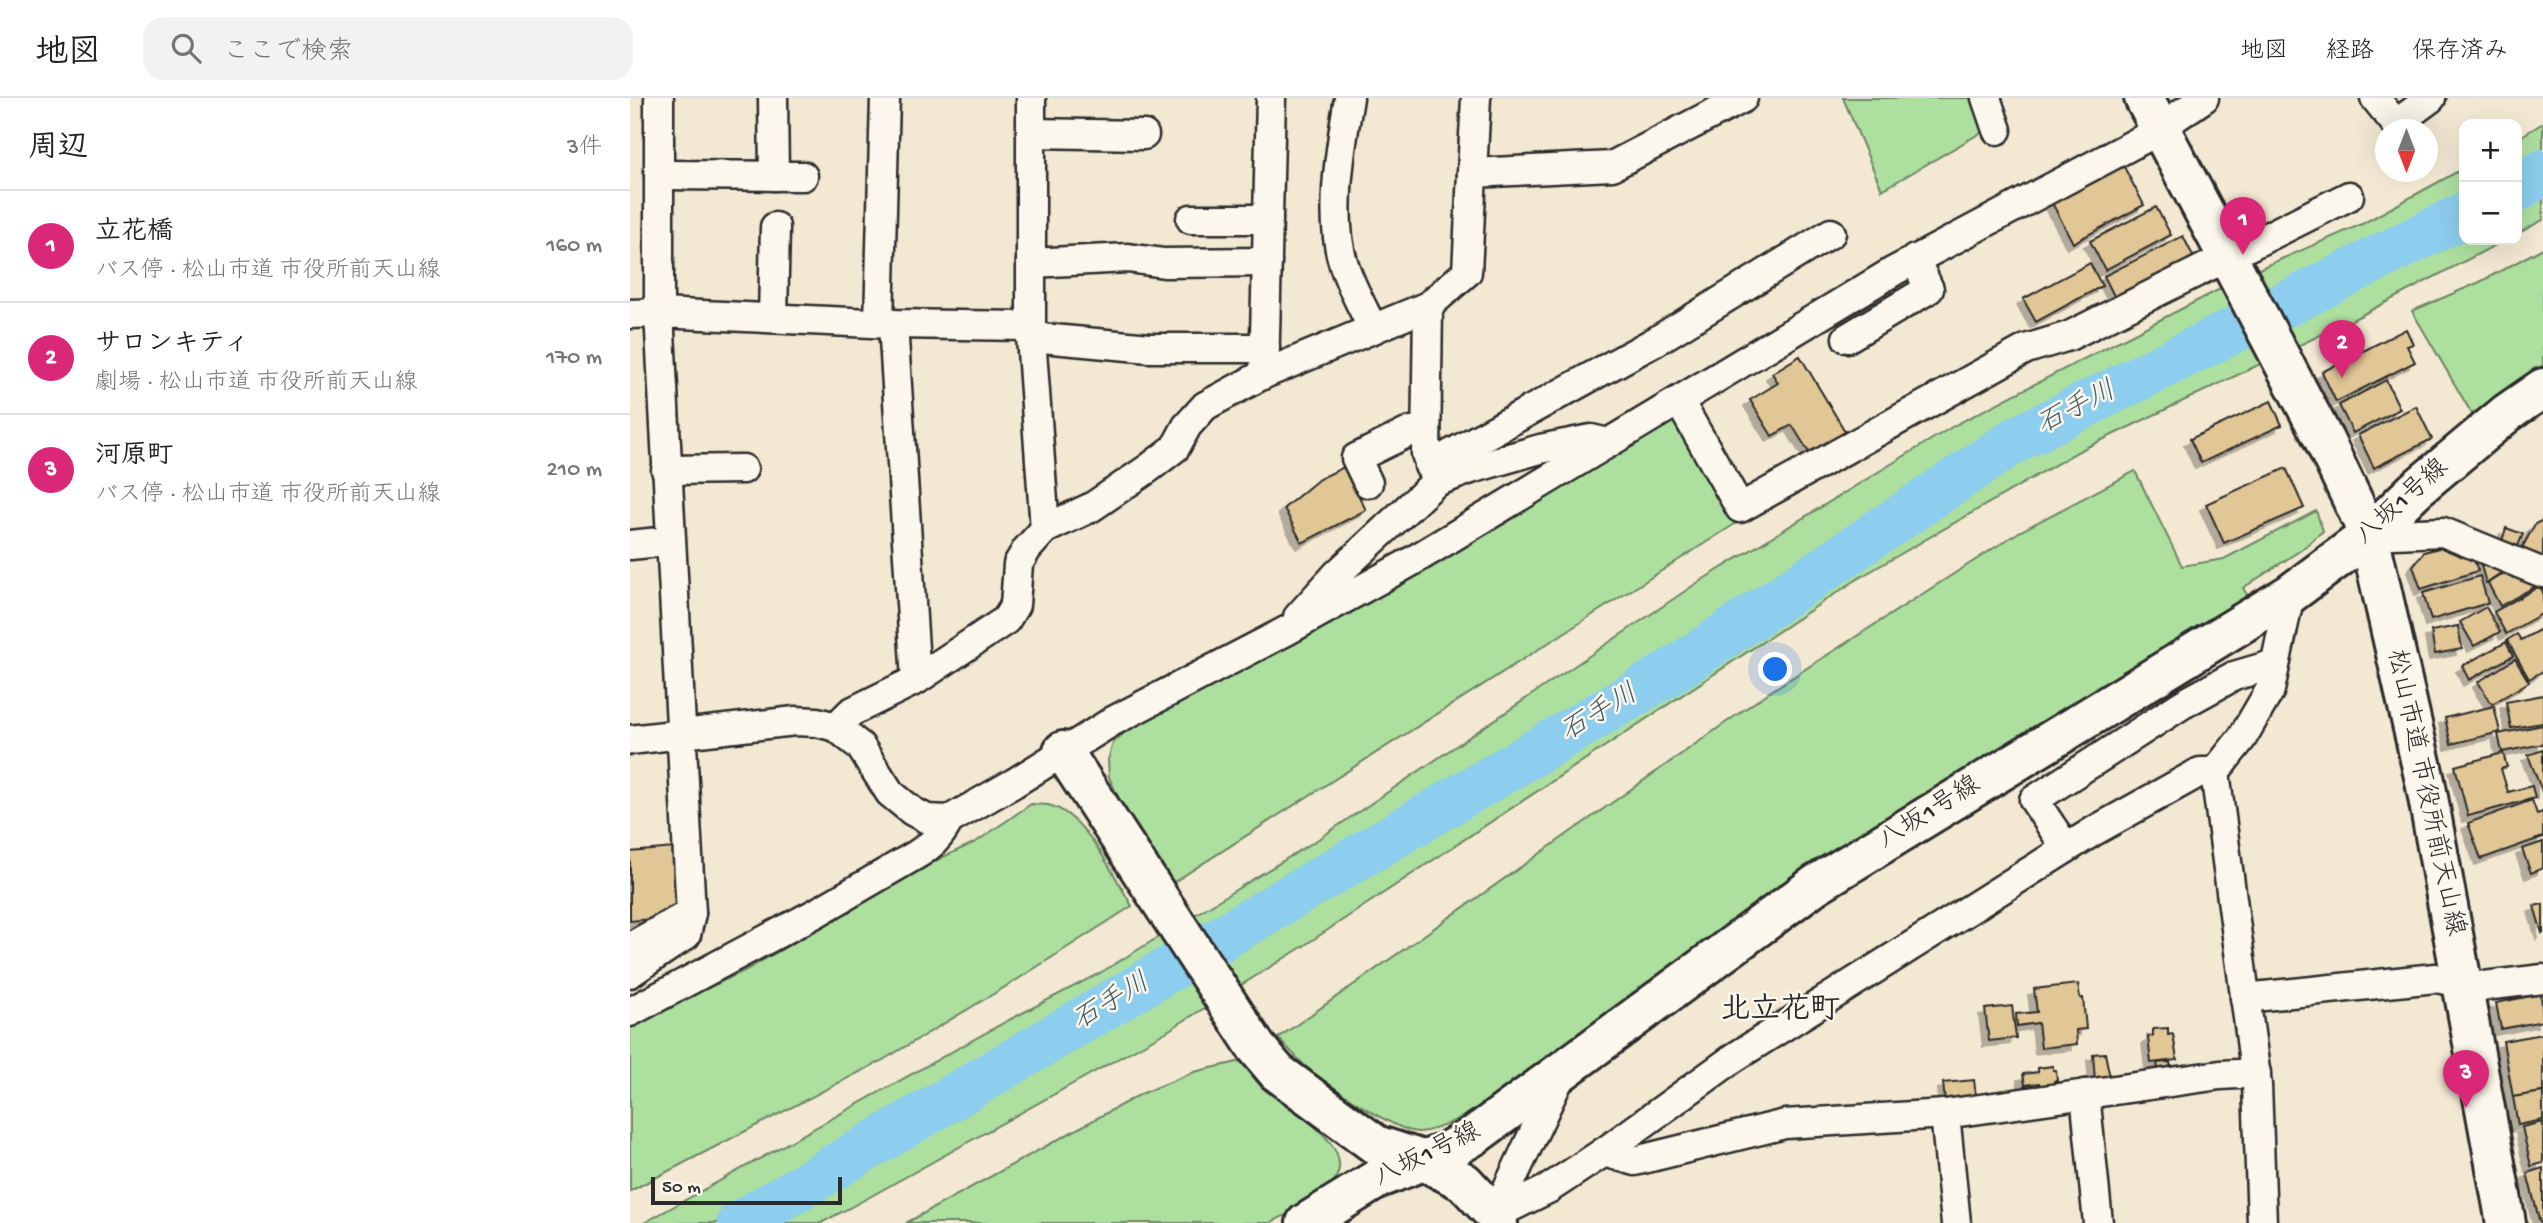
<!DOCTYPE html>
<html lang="ja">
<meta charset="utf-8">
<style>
body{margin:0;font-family:"Gochi Hand","Klee One",sans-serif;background:#f2f2f2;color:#222}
.controls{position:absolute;right:21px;top:21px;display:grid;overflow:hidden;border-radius:14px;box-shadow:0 7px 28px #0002}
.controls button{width:63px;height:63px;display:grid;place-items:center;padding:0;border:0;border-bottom:2px solid #e0e0e0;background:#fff;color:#222;font:35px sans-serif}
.compass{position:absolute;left:1745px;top:21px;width:63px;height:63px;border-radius:50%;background:#fff;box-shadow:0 7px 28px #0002;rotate:180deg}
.scale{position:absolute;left:21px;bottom:18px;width:191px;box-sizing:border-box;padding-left:7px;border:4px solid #2b2b2b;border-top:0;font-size:19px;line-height:24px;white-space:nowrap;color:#2b2b2b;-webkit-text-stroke:5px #fbf7ec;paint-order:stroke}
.you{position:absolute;left:1146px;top:572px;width:24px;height:24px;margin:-18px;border:5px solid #fff;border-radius:50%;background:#1a73e8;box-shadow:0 0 0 10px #1a73e833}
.badge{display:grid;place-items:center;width:46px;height:46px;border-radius:50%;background:#db2777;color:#fff;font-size:23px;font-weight:700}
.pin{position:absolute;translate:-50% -58px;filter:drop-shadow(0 2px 4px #0008)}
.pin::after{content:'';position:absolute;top:37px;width:24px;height:21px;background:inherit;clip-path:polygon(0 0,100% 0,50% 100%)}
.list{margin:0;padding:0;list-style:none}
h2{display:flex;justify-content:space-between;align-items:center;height:91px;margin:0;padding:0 28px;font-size:30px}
h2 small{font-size:23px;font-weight:400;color:#767676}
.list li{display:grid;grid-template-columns:46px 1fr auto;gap:21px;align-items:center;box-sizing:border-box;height:112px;padding:0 28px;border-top:2px solid #e0e0e0}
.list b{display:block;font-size:26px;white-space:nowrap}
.list p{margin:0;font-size:23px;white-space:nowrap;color:#767676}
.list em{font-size:23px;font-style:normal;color:#767676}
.icon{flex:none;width:38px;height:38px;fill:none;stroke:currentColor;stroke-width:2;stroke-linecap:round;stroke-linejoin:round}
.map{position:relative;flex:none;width:1913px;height:1125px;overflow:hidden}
header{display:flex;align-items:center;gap:42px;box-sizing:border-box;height:98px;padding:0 35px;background:#fff;border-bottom:2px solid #e0e0e0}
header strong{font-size:33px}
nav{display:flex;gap:38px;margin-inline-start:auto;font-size:24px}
.search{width:490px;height:63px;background:#f2f2f2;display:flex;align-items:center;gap:18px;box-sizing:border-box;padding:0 24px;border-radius:21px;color:#767676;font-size:26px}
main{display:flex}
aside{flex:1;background:#fff}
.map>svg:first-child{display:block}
.green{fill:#addf9f;stroke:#6c8565;stroke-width:2}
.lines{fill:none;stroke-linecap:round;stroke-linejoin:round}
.river{stroke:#8dcdee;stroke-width:46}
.building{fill:#e1c696;stroke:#2b2b2b;stroke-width:2;filter:url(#shadow)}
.street-casing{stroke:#2b2b2b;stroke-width:33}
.secondary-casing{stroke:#2b2b2b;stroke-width:44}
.street{stroke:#fbf7ec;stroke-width:28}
.secondary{stroke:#fbf7ec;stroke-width:38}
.labels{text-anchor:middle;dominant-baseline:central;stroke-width:5;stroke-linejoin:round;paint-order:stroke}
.street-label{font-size:26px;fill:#2b2b2b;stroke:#fbf7ec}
.water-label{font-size:28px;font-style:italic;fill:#485c66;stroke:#fbf7ec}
.quarter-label{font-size:30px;font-weight:bold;fill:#2b2b2b;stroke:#fbf7ec}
</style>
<header>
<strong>地図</strong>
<div class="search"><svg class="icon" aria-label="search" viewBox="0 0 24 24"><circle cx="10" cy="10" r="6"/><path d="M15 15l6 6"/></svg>ここで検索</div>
<nav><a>地図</a><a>経路</a><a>保存済み</a></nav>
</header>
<main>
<aside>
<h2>周辺<small>3件</small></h2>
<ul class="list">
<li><span class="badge">1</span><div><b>立花橋</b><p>バス停 · 松山市道 市役所前天山線</p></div><em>160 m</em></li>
<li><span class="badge">2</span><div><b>サロンキティ</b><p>劇場 · 松山市道 市役所前天山線</p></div><em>170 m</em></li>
<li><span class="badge">3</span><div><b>河原町</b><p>バス停 · 松山市道 市役所前天山線</p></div><em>210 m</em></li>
</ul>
</aside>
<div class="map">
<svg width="1913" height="1125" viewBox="0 0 1913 1125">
<defs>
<filter id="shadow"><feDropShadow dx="-6" dy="6" stdDeviation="0" flood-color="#0004"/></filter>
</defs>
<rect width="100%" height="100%" fill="#f3e8d2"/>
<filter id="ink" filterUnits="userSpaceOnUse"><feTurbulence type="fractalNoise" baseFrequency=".0143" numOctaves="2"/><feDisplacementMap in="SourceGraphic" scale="14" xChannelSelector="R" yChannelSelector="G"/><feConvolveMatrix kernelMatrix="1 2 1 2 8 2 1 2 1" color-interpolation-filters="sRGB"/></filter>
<g filter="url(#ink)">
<g class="green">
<polygon points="1213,0 1349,0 1359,30 1252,92"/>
<polygon points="1913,25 1913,122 1887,136 1887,41"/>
<polygon points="1834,70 1834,142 1875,142 1724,221 1449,353 1229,480 669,851 536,934 236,1101 191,1125 14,1125 379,922 470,875 687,742 1067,485 1325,327 1633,169 1732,126"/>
<polygon points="1913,150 1913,267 1842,316 1782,213 1850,184"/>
<polygon points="1045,315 1105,426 539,787 491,705 479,679 478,662 483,645 504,626"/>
<path d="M 1505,373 L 1552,468 L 1594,461 L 1686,413 L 1693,433 L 1671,452 L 1613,490 L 1619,500 L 871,995 C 849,1009 814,1033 789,1034 C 766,1035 693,983 674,967 C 665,958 657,949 648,940 L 1135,597 L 1389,434 Z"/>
<path d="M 401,706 C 407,707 413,706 418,707 C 455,715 484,778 502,808 L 385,883 L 253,962 L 0,1093 L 0,927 L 116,872 L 313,759 L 346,744 Z"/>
<path d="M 612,963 C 619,973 626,985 636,993 C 661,1013 735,1050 700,1088 C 685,1105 661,1114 640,1125 L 276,1125 L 511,996 L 564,974 Z"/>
</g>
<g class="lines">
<g class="river">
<polyline points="1887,91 1913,74"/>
<polyline points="110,1125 1036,577 1387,341 1834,117"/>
</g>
</g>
<g class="building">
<polygon points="1492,65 1514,107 1443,145 1421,103"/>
<polygon points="1526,109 1541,137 1475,172 1460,143"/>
<polygon points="1553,138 1567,166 1488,206 1474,178"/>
<polygon points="1460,165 1472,188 1406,224 1393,201"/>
<polygon points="1776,231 1783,246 1777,248 1785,264 1706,304 1692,274"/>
<polygon points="1170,258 1219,340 1183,361 1162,327 1142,338 1120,302 1148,285 1142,275"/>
<polygon points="1756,282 1770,311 1723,335 1709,307"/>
<polygon points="1641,303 1652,327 1571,365 1560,341"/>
<polygon points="1786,308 1802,341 1744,370 1728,337"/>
<polygon points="714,369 736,412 672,445 654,410 689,381"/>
<polygon points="1656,370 1674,410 1594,445 1576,406"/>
<polygon points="1913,422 1913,457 1901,464 1887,459 1905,426"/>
<polygon points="1876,430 1893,436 1888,448 1872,443"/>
<polygon points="1827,445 1840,450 1848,473 1791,491 1783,468 1794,454"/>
<polygon points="1847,454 1881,468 1856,485"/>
<polygon points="1884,469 1913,484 1870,508 1858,485"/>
<polygon points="1850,478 1858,505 1801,522 1793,495"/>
<polygon points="1910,488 1913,494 1913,515 1876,536 1864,514"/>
<polygon points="1856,509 1870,534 1844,548 1830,524"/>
<polygon points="1828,528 1832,551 1805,556 1801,533"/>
<polygon points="1913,530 1913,573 1899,581 1877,542 1887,536 1891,542"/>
<polygon points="1876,544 1883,558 1839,582 1832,568"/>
<polygon points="1885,561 1899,584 1862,606 1848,584"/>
<polygon points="1913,597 1913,625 1881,630 1876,604"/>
<polygon points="1864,608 1870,634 1821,646 1815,620"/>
<polygon points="1913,627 1913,646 1872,654 1868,636"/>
<polygon points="1913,652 1913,696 1898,657"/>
<polygon points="1873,655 1877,669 1871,671 1878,694 1902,688 1905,700 1838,718 1825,668"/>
<polygon points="1902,702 1907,716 1913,714 1913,739 1851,761 1838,725"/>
<polygon points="1913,744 1913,770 1901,775 1892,751"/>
<polygon points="44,750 51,818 0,823 0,754"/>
<polygon points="1913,806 1913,834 1912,835 1904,808"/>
<polygon points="1448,886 1450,900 1453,900 1456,931 1446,932 1447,946 1411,950 1408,925 1387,928 1386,916 1407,914 1404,891"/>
<polygon points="1911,896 1913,923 1871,931 1866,905"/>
<polygon points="1382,908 1386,940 1359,943 1355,911"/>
<polygon points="1538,930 1538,937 1543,936 1547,962 1521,965 1518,939 1523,938 1523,931"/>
<polygon points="1913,936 1913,994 1883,999 1873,943"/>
<polygon points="1475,955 1480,980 1465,982 1463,956"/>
<polygon points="1540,964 1541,973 1529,975 1527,965"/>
<polygon points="1423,968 1423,972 1426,972 1427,983 1424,983 1425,987 1410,989 1409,985 1395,987 1393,976 1408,974 1408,970"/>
<polygon points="1344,982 1346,999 1315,1003 1313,985"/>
<polygon points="1913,994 1913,1022 1888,1027 1883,999"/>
<polygon points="1913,1024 1913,1065 1901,1068 1892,1029"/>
<polygon points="1913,1070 1913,1125 1910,1125 1897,1075"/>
</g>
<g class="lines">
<g class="street-casing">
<g id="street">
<polyline points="29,0 29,215 61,815"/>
<polyline points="143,0 144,78"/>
<polyline points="401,0 401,239 415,431"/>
<path d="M 719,0 C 711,48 698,120 714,167 C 721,189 733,210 743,231"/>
<polyline points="1356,0 1367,32"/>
<polyline points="1745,0 1766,26 1801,0"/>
<polyline points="401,35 514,37"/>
<polyline points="842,75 846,0"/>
<polyline points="29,77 173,78"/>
<polyline points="561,121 638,121"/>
<polyline points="401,165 498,160 534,165 637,164"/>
<polyline points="0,216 29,215 263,226 401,228"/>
<polyline points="143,220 145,129"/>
<polyline points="249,224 255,0"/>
<polyline points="263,226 286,582"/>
<polyline points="401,239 520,250 635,250"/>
<polyline points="1217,240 1299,191 1285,161"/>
<polyline points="634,276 641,0"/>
<polyline points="1049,303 1110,410 1396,251 1439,238 1719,98"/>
<polyline points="799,368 1026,243 1201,135"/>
<polyline points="36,372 113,371"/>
<polyline points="806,384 841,371 910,351 961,341 978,345"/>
<polyline points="738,385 726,360 781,333 796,333"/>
<polyline points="1739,437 1813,434 1913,475"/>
<polyline points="0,447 39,443"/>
<polyline points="668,519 707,476 806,384 796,356 798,208"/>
<polyline points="206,629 221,614 286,582 376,522 385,507 388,466 397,451 415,431 462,409 519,370 545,350 557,328 575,308 634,276 798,208 837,174 842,75 982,68 1113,0"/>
<polyline points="0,642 165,623 187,624 206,629 230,648 260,695 282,713 297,721 319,722 384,685 483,623 658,532 779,465 1264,173 1515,40 1574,0"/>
<polyline points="1436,750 1404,702 1553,606 1604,578 1645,566"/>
<polyline points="0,849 61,815 56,837 0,875"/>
<polyline points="1615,900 1805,880 1854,888 1913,881"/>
<path d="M 0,914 L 186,815 L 286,757 C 302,747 311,738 319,722"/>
<polyline points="1455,996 1468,1125"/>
<polyline points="1315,1016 1326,1125"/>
<polyline points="974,1054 1005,1063 1155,1026 1315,1016 1590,977 1626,975"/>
<polyline points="865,1117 918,1091 974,1054 1105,959 1464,733 1570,674 1585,674"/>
<polyline points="865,1117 932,975"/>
<polyline points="1632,1125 1627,987 1585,674 1612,640 1640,592 1660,496"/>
</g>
</g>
<g class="secondary-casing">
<g id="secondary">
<polyline points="1514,0 1694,342 1739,437 1795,683 1876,1125"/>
<polyline points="433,653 626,949 647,974 746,1047 792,1062 834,1084 865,1117 868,1125"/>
<polyline points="676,1125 749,1080 816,1054 845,1037 1185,787 1660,496 1739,437 1785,392 1877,315 1913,290"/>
</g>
</g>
<use href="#street" class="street"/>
<use href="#secondary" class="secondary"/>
</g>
</g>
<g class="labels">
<g class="street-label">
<text transform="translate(1773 405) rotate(-42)">八坂1号線</text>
<text transform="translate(1794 695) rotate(78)">松山市道 市役所前天山線</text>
<text transform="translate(1300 716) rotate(-32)">八坂1号線</text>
<text transform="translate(798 1058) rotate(-26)">八坂1号線</text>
</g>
<g class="water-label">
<text transform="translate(1447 311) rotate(-27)">石手川</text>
<text transform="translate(970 616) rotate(-31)">石手川</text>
<text transform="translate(482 905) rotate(-31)">石手川</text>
</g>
<g class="quarter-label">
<text x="1150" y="913">北立花町</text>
</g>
</g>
</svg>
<div class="controls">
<button>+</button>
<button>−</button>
</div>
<svg class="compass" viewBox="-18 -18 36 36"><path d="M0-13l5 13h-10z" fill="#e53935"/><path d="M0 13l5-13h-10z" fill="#767676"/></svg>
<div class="scale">50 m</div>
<div class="you"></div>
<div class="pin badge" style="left:1613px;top:157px">1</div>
<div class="pin badge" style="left:1712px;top:280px">2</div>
<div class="pin badge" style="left:1836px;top:1010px">3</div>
</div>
</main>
